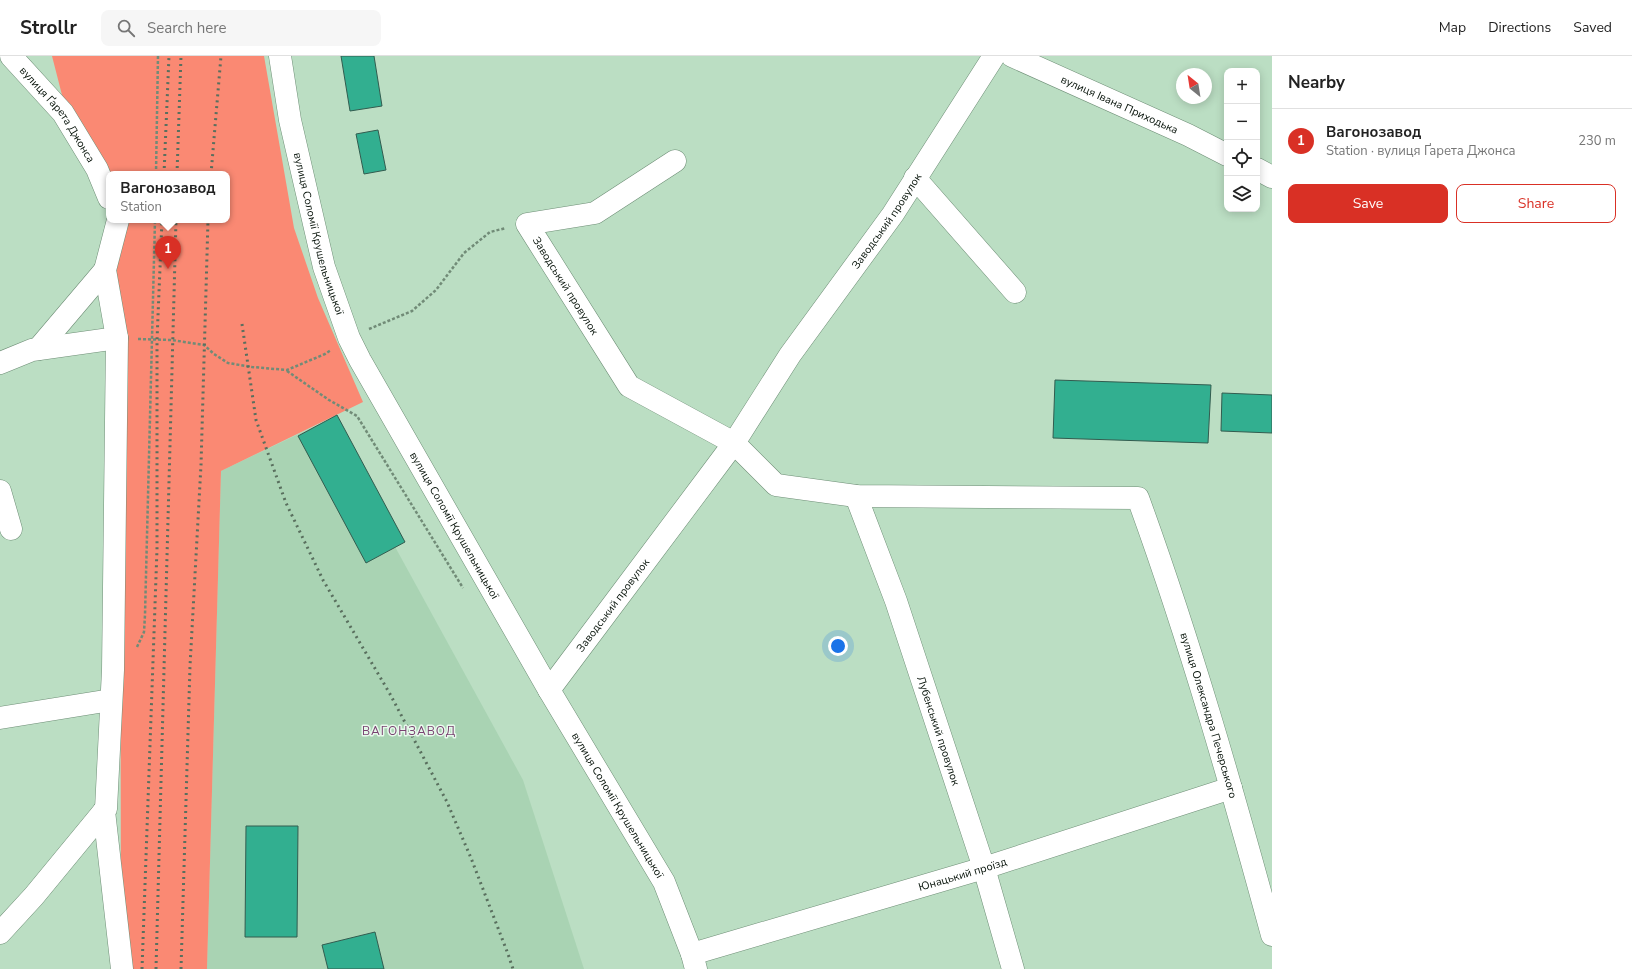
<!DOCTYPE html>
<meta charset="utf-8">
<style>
body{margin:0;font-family:"Nunito Sans",sans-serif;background:#f6f6f6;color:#222}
.controls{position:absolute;right:12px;top:12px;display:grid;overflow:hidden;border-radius:8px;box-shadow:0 2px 10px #0003}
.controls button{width:36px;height:36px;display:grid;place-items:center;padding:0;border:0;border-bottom:1px solid #e0e0e0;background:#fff;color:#222;font:20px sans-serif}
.compass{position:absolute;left:1176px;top:12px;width:36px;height:36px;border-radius:50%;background:#fff;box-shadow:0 2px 10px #0003;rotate:330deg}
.you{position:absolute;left:838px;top:590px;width:14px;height:14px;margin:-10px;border:3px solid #fff;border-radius:50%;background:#1a73e8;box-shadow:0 0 0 6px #1a73e833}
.badge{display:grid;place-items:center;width:26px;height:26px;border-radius:50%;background:#d93025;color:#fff;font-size:13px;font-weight:700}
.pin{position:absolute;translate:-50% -33px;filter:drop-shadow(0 1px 2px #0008)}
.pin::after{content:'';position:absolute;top:21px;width:14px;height:12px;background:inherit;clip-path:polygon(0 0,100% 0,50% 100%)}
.popup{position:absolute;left:106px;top:115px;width:124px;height:52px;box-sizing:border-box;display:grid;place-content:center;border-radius:8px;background:#fff;filter:drop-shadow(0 1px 3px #0005);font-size:13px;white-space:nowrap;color:#767676}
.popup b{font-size:15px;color:#222}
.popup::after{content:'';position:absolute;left:50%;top:100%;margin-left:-8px;border:8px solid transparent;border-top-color:#fff}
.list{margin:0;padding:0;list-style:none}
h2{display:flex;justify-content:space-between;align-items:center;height:52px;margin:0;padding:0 16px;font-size:17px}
h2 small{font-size:13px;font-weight:400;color:#767676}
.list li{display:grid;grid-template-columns:26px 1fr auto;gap:12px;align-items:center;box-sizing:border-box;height:64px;padding:0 16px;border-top:1px solid #e0e0e0}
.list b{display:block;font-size:15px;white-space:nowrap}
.list p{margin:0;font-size:13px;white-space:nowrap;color:#767676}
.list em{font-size:13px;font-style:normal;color:#767676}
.actions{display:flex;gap:8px;padding:12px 16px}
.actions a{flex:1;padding:9px 0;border:1px solid #d93025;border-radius:8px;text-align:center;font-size:14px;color:#d93025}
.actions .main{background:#d93025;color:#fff}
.icon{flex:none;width:22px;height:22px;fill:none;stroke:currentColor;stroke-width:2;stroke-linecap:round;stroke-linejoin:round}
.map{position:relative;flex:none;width:1272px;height:913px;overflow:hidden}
header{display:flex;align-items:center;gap:24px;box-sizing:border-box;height:56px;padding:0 20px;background:#fff;border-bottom:1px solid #e0e0e0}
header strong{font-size:19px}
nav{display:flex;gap:22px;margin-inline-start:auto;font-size:14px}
.search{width:280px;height:36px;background:#f6f6f6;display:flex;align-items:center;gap:10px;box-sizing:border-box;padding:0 14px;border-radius:8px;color:#767676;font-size:15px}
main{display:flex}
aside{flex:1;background:#fff}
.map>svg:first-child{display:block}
.built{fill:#a9d3b3}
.green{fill:#fa8973}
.building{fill:#32af90;stroke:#325c4f}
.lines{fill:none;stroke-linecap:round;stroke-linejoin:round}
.minor-casing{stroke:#6e8e76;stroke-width:23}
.path{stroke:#718b77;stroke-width:2.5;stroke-dasharray:3 2;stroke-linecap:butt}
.minor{stroke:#fff;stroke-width:22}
.rail{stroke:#596f5e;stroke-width:3;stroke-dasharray:2 4;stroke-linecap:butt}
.labels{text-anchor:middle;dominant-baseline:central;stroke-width:3;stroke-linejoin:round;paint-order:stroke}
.street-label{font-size:11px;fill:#061209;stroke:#e8faec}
.neighbourhood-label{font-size:12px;letter-spacing:1px;fill:#784170;stroke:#e8faec}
</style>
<header>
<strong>Strollr</strong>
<div class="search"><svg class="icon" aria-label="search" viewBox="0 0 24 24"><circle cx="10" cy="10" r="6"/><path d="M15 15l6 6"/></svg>Search here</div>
<nav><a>Map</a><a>Directions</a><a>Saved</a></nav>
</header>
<main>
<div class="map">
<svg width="1272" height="913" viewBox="0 0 1272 913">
<rect width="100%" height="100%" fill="#bbdec3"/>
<polygon class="built" points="326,365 523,724 584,913 207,913 221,415"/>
<polygon class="green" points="52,0 264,0 294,172 318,242 363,346 221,415 207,913 121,913 120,234 113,211 125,164 227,164 227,118 109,118 109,129 62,39"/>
<g class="building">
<polygon points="341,0 374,0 382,50 350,55"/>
<polygon points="378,74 386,114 364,118 356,78"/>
<polygon points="1055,324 1211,329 1208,387 1053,382"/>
<polygon points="1222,337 1272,339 1272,377 1221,375"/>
<polygon points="337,359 405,486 366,507 298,380"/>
<polygon points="246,770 298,770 297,881 245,881"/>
<polygon points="375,876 384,913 328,913 322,889"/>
</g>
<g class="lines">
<g class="minor-casing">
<g id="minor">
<path id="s1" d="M 11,0 L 63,57 L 97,113 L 109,142"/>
<path id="s2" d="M 280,0 L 290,64 L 324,211 L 349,282 L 360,304 L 549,634 L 664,826 L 692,898 L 696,913"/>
<path id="s3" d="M 1012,0 L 1188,79 L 1227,99"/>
<path id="s4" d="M 675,105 L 595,157 L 527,168 L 629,330 L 734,387 L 776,429 L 856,440 L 1138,442 C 1190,585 1232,732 1272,879"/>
<polyline points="1257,113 1272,121"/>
<polyline points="915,122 1015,236"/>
<polyline points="117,282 113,614 106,753 104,755 122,913"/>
<polyline points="38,293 105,214"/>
<polyline points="0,307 32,294 117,282 105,214 118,164"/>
<polyline points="0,435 11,473"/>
<path id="s5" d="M 856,440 L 896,545 L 984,812 L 1013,913"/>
<path id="s6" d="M 549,634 L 734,387 L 790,299 L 893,158 L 994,0"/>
<polyline points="0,662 111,644"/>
<polyline points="0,877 34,840 104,755"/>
<path id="s7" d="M 692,898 L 984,812 L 1231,732"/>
</g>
</g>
<g class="path">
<polyline points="156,118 158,0"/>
<polyline points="369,273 412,255 436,234 464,197 490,176 506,172"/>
<polyline points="138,283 172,284 204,289 214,298 228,307 252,311 287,314 325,298 331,294"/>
<polyline points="287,315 329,344 357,360 463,532"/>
<polyline points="137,591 144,576 145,559 155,164"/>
</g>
<use href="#minor" class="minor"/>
<g class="rail">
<polyline points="164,118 169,0"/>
<polyline points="177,118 181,0"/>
<polyline points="211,118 221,0"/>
<polyline points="242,268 256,364 286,447 323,524 390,638 447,746 471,802 508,898 513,913"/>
<polyline points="142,913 157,493 157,284 162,164"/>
<polyline points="156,913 176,164"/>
<polyline points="181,913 190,610 201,409 208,164"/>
</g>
</g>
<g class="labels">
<g class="street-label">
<text stroke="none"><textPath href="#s3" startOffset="118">вулиця Івана Приходька</textPath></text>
<text stroke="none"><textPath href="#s1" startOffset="75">вулиця Ґарета Джонса</textPath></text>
<text stroke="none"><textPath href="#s6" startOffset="578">Заводський провулок</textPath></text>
<text stroke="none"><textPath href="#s2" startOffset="182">вулиця Соломії Крушельницької</textPath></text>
<text stroke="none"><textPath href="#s4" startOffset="237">Заводський провулок</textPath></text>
<text stroke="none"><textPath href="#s2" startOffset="506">вулиця Соломії Крушельницької</textPath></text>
<text stroke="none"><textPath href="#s6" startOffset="106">Заводський провулок</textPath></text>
<text stroke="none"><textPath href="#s4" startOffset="1126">вулиця Олександра Печерського</textPath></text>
<text stroke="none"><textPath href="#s5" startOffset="249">Лубенський провулок</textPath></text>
<text stroke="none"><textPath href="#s2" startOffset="830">вулиця Соломії Крушельницької</textPath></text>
<text stroke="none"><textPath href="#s7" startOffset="282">Юнацький проїзд</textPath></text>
</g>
<g class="neighbourhood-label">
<text x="409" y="675">ВАГОНЗАВОД</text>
</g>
</g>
</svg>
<div class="controls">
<button>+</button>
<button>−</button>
<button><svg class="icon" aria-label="locate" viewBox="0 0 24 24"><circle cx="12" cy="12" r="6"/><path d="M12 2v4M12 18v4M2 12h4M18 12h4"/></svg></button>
<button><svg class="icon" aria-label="layers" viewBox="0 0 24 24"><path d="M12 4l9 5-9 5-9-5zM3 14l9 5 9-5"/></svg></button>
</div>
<svg class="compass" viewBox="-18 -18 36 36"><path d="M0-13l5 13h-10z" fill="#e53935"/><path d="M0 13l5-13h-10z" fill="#767676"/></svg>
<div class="you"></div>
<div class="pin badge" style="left:168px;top:213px">1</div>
<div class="popup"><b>Вагонозавод</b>Station</div>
</div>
<aside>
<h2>Nearby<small></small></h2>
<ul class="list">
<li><span class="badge">1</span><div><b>Вагонозавод</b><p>Station · вулиця Ґарета Джонса</p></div><em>230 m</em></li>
</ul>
<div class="actions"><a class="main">Save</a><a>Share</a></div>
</aside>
</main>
